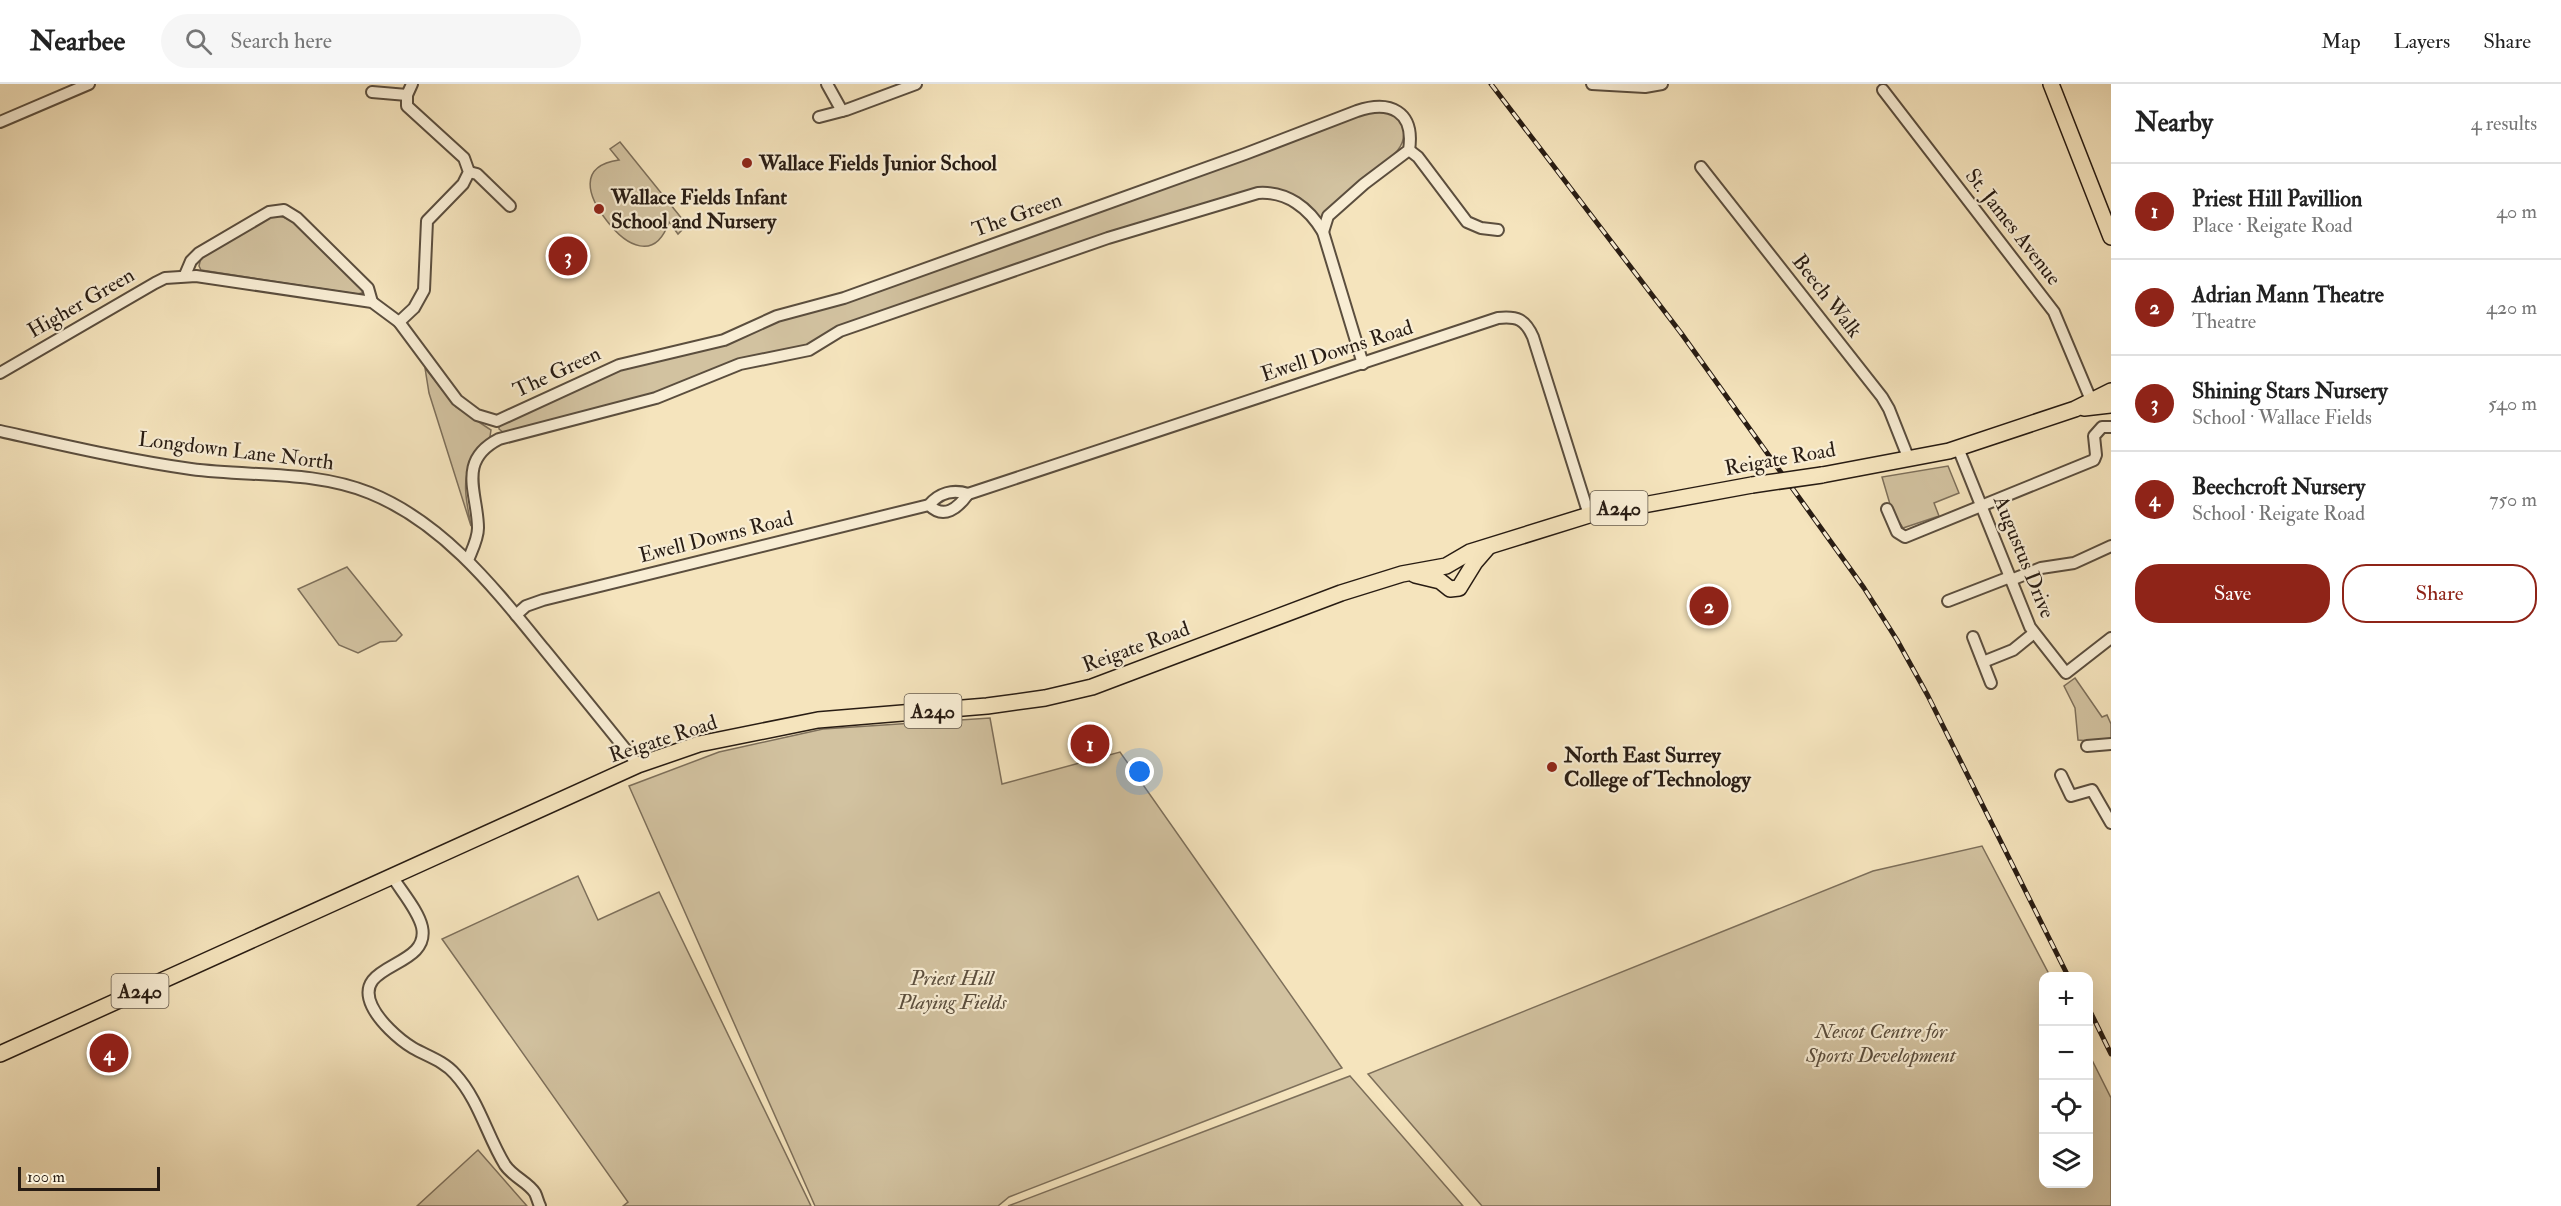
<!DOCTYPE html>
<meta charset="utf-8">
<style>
body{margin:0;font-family:"IM FELL Double Pica",serif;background:#f6f6f6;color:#222}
.controls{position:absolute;right:18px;bottom:18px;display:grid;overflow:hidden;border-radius:12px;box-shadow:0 6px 24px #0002}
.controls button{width:54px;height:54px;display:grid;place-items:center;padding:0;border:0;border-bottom:2px solid #e0e0e0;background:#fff;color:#222;font:30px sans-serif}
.scale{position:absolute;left:18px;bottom:15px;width:142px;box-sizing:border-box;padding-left:6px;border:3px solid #281c13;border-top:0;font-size:16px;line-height:21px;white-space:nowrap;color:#281c13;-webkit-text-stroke:4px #f8edd4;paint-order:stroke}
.you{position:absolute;left:1140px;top:688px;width:21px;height:21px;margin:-15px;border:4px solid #fff;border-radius:50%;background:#1a73e8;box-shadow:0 0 0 9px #1a73e833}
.badge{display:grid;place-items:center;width:39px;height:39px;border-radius:50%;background:#8f2418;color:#fff;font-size:20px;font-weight:700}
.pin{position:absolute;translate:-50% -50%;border:3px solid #fff;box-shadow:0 2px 6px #0006}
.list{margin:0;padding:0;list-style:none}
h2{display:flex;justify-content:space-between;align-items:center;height:78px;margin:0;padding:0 24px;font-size:26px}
h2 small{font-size:20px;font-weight:400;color:#767676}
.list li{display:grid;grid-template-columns:39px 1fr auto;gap:18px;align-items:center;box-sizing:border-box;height:96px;padding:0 24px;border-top:2px solid #e0e0e0}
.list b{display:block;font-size:22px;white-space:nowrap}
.list p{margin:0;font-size:20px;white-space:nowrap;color:#767676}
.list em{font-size:20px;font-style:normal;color:#767676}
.actions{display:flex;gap:12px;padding:18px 24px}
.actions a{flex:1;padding:14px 0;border:2px solid #8f2418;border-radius:24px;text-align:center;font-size:21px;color:#8f2418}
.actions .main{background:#8f2418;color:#fff}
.icon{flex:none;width:33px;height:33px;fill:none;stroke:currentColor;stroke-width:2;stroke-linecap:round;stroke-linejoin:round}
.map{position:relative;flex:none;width:2111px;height:1122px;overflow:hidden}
header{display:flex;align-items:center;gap:36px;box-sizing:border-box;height:84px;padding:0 30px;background:#fff;border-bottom:2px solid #e0e0e0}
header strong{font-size:28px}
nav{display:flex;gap:33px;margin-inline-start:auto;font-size:21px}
.search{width:420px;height:54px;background:#f6f6f6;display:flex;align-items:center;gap:15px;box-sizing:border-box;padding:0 21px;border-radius:33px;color:#767676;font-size:22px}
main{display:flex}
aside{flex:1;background:#fff}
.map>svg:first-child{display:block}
.green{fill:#d2c2a0;stroke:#7d6f5a;stroke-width:1.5}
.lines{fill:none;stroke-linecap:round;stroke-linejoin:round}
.minor-casing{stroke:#5b4e3e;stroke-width:14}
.highway-casing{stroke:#281c13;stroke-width:18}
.minor{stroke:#f8edd4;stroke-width:10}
.highway{stroke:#f5e4bd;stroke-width:15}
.rail-casing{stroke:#281c13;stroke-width:5}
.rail{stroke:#f8edd4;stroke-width:3;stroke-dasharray:9;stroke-linecap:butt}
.highway-bridge-casing{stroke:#281c13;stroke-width:18;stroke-linecap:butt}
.highway-bridge{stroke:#f5e4bd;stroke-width:15}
.poi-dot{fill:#8f2418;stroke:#f8edd4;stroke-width:2}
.labels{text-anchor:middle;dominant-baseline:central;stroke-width:4.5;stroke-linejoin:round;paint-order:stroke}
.shield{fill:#f8edd4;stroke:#665b4d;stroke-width:1.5}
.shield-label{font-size:20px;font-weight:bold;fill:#281c13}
.poi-label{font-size:21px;font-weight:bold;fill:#281c13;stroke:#f8edd4;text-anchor:start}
.street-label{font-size:21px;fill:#281c13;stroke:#f8edd4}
.park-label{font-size:21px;font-style:italic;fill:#5b4e3d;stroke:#f8edd4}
</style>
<header>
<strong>Nearbee</strong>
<div class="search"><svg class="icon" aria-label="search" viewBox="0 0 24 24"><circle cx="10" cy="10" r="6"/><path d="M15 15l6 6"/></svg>Search here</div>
<nav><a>Map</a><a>Layers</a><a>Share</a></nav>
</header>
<main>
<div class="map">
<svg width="2111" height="1122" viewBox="0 0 2111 1122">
<rect width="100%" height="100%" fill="#f5e4bd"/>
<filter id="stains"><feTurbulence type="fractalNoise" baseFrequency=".00333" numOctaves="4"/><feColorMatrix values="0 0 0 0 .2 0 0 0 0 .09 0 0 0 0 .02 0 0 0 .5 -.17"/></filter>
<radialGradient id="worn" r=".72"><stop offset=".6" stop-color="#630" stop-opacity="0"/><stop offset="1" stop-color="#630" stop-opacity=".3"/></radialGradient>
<g class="green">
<path d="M 1371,27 C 1385,27 1397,26 1402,41 C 1412,69 1376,81 1360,96 C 1346,108 1333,122 1320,136 L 1281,108 L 1237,110 L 807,261 L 740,276 L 656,311 L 504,349 L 499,345 L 499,343 L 505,337 L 628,282 L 757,244 Z"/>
<path d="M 620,58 L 687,141 L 678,150 L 669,138 C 655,178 626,162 607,137 C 588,113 577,82 619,76 L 610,65 Z"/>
<path d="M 277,132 C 302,133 344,187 363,205 L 362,209 L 357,210 L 201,186 L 199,182 L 201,173 L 265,134 Z"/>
<path d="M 425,284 L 456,323 L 491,346 C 491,360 476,369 470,382 C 461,398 468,424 471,442 L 429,309 Z"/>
<polygon points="1948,382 1959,409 1934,419 1939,432 1903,444 1892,427 1882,393"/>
<polygon points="347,483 402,551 396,557 380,558 358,569 339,561 298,505"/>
<polygon points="2075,594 2102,633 2107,631 2111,640 2111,655 2090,657 2078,656 2075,624 2064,602"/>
<polygon points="990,634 1002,700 1120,668 1342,984 1009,1113 998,1122 815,1122 629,702 719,668 823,645"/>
<polygon points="1982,762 2050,892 2044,892 2044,1100 2088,1100 2089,970 2111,1014 2111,1122 1482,1122 1368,990 1873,787"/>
<polygon points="578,792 598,836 659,808 811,1122 623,1122 628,1118 442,855"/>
<polygon points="1350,992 1463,1122 1008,1122"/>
<polygon points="478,1066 527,1122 417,1122"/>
</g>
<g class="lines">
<g class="minor-casing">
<g id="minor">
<polyline points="827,0 842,27"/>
<polyline points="1592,0 1645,3 1662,0"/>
<polyline points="1883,6 2054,228 2091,316"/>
<polyline points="372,8 407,11"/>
<polyline points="819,33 846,26 916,0"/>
<polyline points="0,38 89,0"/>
<polyline points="1409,66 1418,73 1467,138 1481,144 1498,146"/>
<polyline points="1701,83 1882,313 1889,325 1908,373"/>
<polyline points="469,88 477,90 510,122"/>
<polyline points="185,191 191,177 199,169 269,128 284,126 297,134 368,204 372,218"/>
<polyline points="399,238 414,224 424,206 427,137 463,100 469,88 464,74 407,22 407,11 412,0"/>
<path d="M 0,289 L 155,199 L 165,194 L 196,192 L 372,218 L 399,238 L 457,316 L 477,331 L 497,337 L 619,281 L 724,256 L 777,232 L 844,214 L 1245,70 L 1357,27 C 1390,16 1415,27 1409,66 L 1364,100 L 1328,132 L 1323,148"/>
<path d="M 0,347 C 63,361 127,376 191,385 C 251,393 313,386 370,409 C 444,439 495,505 544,565 C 575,603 607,642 638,681"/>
<polyline points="1958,364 2030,543 2066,589 2111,554"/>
<path d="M 929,421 C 944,436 958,424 968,410"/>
<polyline points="1887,425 1897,448 1905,453 2094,376 2096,371 2094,352 2102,343 2111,343"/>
<path d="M 468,476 C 472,466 478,455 478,444 C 478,410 456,377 499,355 L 656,314 L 740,280 L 809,266 L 840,247 L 1108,154 L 1258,109 C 1287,107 1309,124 1323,148 L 1363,280"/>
<polyline points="2011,496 2041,484 2074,479 2111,462"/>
<polyline points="1948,517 2010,493"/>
<path d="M 516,531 L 526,522 L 543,516 L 929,421 C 939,409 953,405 968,410 L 1498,234 C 1517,232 1525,235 1533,253 L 1589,431"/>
<polyline points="1973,553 1991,599"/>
<polyline points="1983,578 2013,566 2034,549"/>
<polyline points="2087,662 2111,660"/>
<polyline points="2061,691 2071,712 2092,706 2111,739"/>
<path d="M 392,792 C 401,807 418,826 422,843 C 431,885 351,878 372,922 C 379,937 398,955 413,964 C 427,972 444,977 455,990 C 479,1016 487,1052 505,1081 C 513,1093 528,1098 535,1109 C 537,1113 538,1118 540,1122"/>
</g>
</g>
<g class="highway-casing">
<g id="highway">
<polyline points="2051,0 2111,153"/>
<polyline points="2084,324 2111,321"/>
<polyline points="1822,391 1949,367 2075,325 2111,307"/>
<polyline points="1415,491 1440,497 1450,505 1459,504 1475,478 1488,463"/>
<polyline points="0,970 638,681 699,660 818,636 987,622 1045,614 1092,603 1341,509 1402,490 1446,482 1470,468 1589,431 1752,401"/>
</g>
</g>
<use href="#minor" class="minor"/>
<use href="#highway" class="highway"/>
<g class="rail-casing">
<g id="rail">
<polyline points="1491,0 1681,249 1864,504 1897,556 1928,612 2068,892"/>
<polyline points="2088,923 2111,970"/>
</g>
</g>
<use href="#rail" class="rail"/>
<g class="highway-bridge-casing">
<polyline id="highway-bridge" points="1752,401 1822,391"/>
</g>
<use href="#highway-bridge" class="highway-bridge"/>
</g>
<g class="poi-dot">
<circle cx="747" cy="79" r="6"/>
<circle cx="599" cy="125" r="6"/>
<circle cx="1552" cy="683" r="6"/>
</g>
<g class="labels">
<g class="shield">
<rect x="1590.5" y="407" width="57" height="34" rx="4.5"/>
<rect x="904.5" y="610" width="57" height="34" rx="4.5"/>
<rect x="111.5" y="890" width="57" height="34" rx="4.5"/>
</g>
<g class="shield-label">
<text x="1619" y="424">A240</text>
<text x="933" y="627">A240</text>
<text x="140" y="907">A240</text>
</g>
<g class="poi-label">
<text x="759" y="79">Wallace Fields Junior School</text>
<text x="611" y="113">Wallace Fields Infant<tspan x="611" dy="24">School and Nursery</tspan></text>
<text x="1564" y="671">North East Surrey<tspan x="1564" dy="24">College of Technology</tspan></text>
</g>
<g class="street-label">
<text transform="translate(1017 131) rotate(-20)">The Green</text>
<text transform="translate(2013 143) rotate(52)">St. James Avenue</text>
<text transform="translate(1827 212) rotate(52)">Beech Walk</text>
<text transform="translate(81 219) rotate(-30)">Higher Green</text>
<text transform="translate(1337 267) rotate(-18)">Ewell Downs Road</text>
<text transform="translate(557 288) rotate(-25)">The Green</text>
<text transform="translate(236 367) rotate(7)">Longdown Lane North</text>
<text transform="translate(1780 375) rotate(-10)">Reigate Road</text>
<text transform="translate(716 453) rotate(-14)">Ewell Downs Road</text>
<text transform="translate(2024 473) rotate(68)">Augustus Drive</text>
<text transform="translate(1136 563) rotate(-20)">Reigate Road</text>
<text transform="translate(663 655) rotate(-18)">Reigate Road</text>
</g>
<g class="park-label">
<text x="952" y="894">Priest Hill<tspan x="952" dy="24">Playing Fields</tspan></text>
<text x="1881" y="947">Nescot Centre for<tspan x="1881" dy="24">Sports Development</tspan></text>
</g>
</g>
<rect width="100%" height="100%" filter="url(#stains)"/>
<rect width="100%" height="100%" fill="url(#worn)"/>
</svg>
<div class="controls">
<button>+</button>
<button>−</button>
<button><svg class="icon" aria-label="locate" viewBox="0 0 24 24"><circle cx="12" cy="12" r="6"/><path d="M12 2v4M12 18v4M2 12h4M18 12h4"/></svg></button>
<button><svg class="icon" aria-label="layers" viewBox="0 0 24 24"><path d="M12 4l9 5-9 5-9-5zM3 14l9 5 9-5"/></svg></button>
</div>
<div class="scale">100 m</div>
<div class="you"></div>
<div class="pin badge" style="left:1090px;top:660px">1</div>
<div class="pin badge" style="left:1709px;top:522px">2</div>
<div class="pin badge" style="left:568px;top:172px">3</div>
<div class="pin badge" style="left:109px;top:969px">4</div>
</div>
<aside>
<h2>Nearby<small>4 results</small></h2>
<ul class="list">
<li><span class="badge">1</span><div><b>Priest Hill Pavillion</b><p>Place · Reigate Road</p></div><em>40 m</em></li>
<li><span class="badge">2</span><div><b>Adrian Mann Theatre</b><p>Theatre</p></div><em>420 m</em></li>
<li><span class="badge">3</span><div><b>Shining Stars Nursery</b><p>School · Wallace Fields</p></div><em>540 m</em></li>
<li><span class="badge">4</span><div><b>Beechcroft Nursery</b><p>School · Reigate Road</p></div><em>750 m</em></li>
</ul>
<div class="actions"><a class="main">Save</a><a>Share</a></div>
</aside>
</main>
